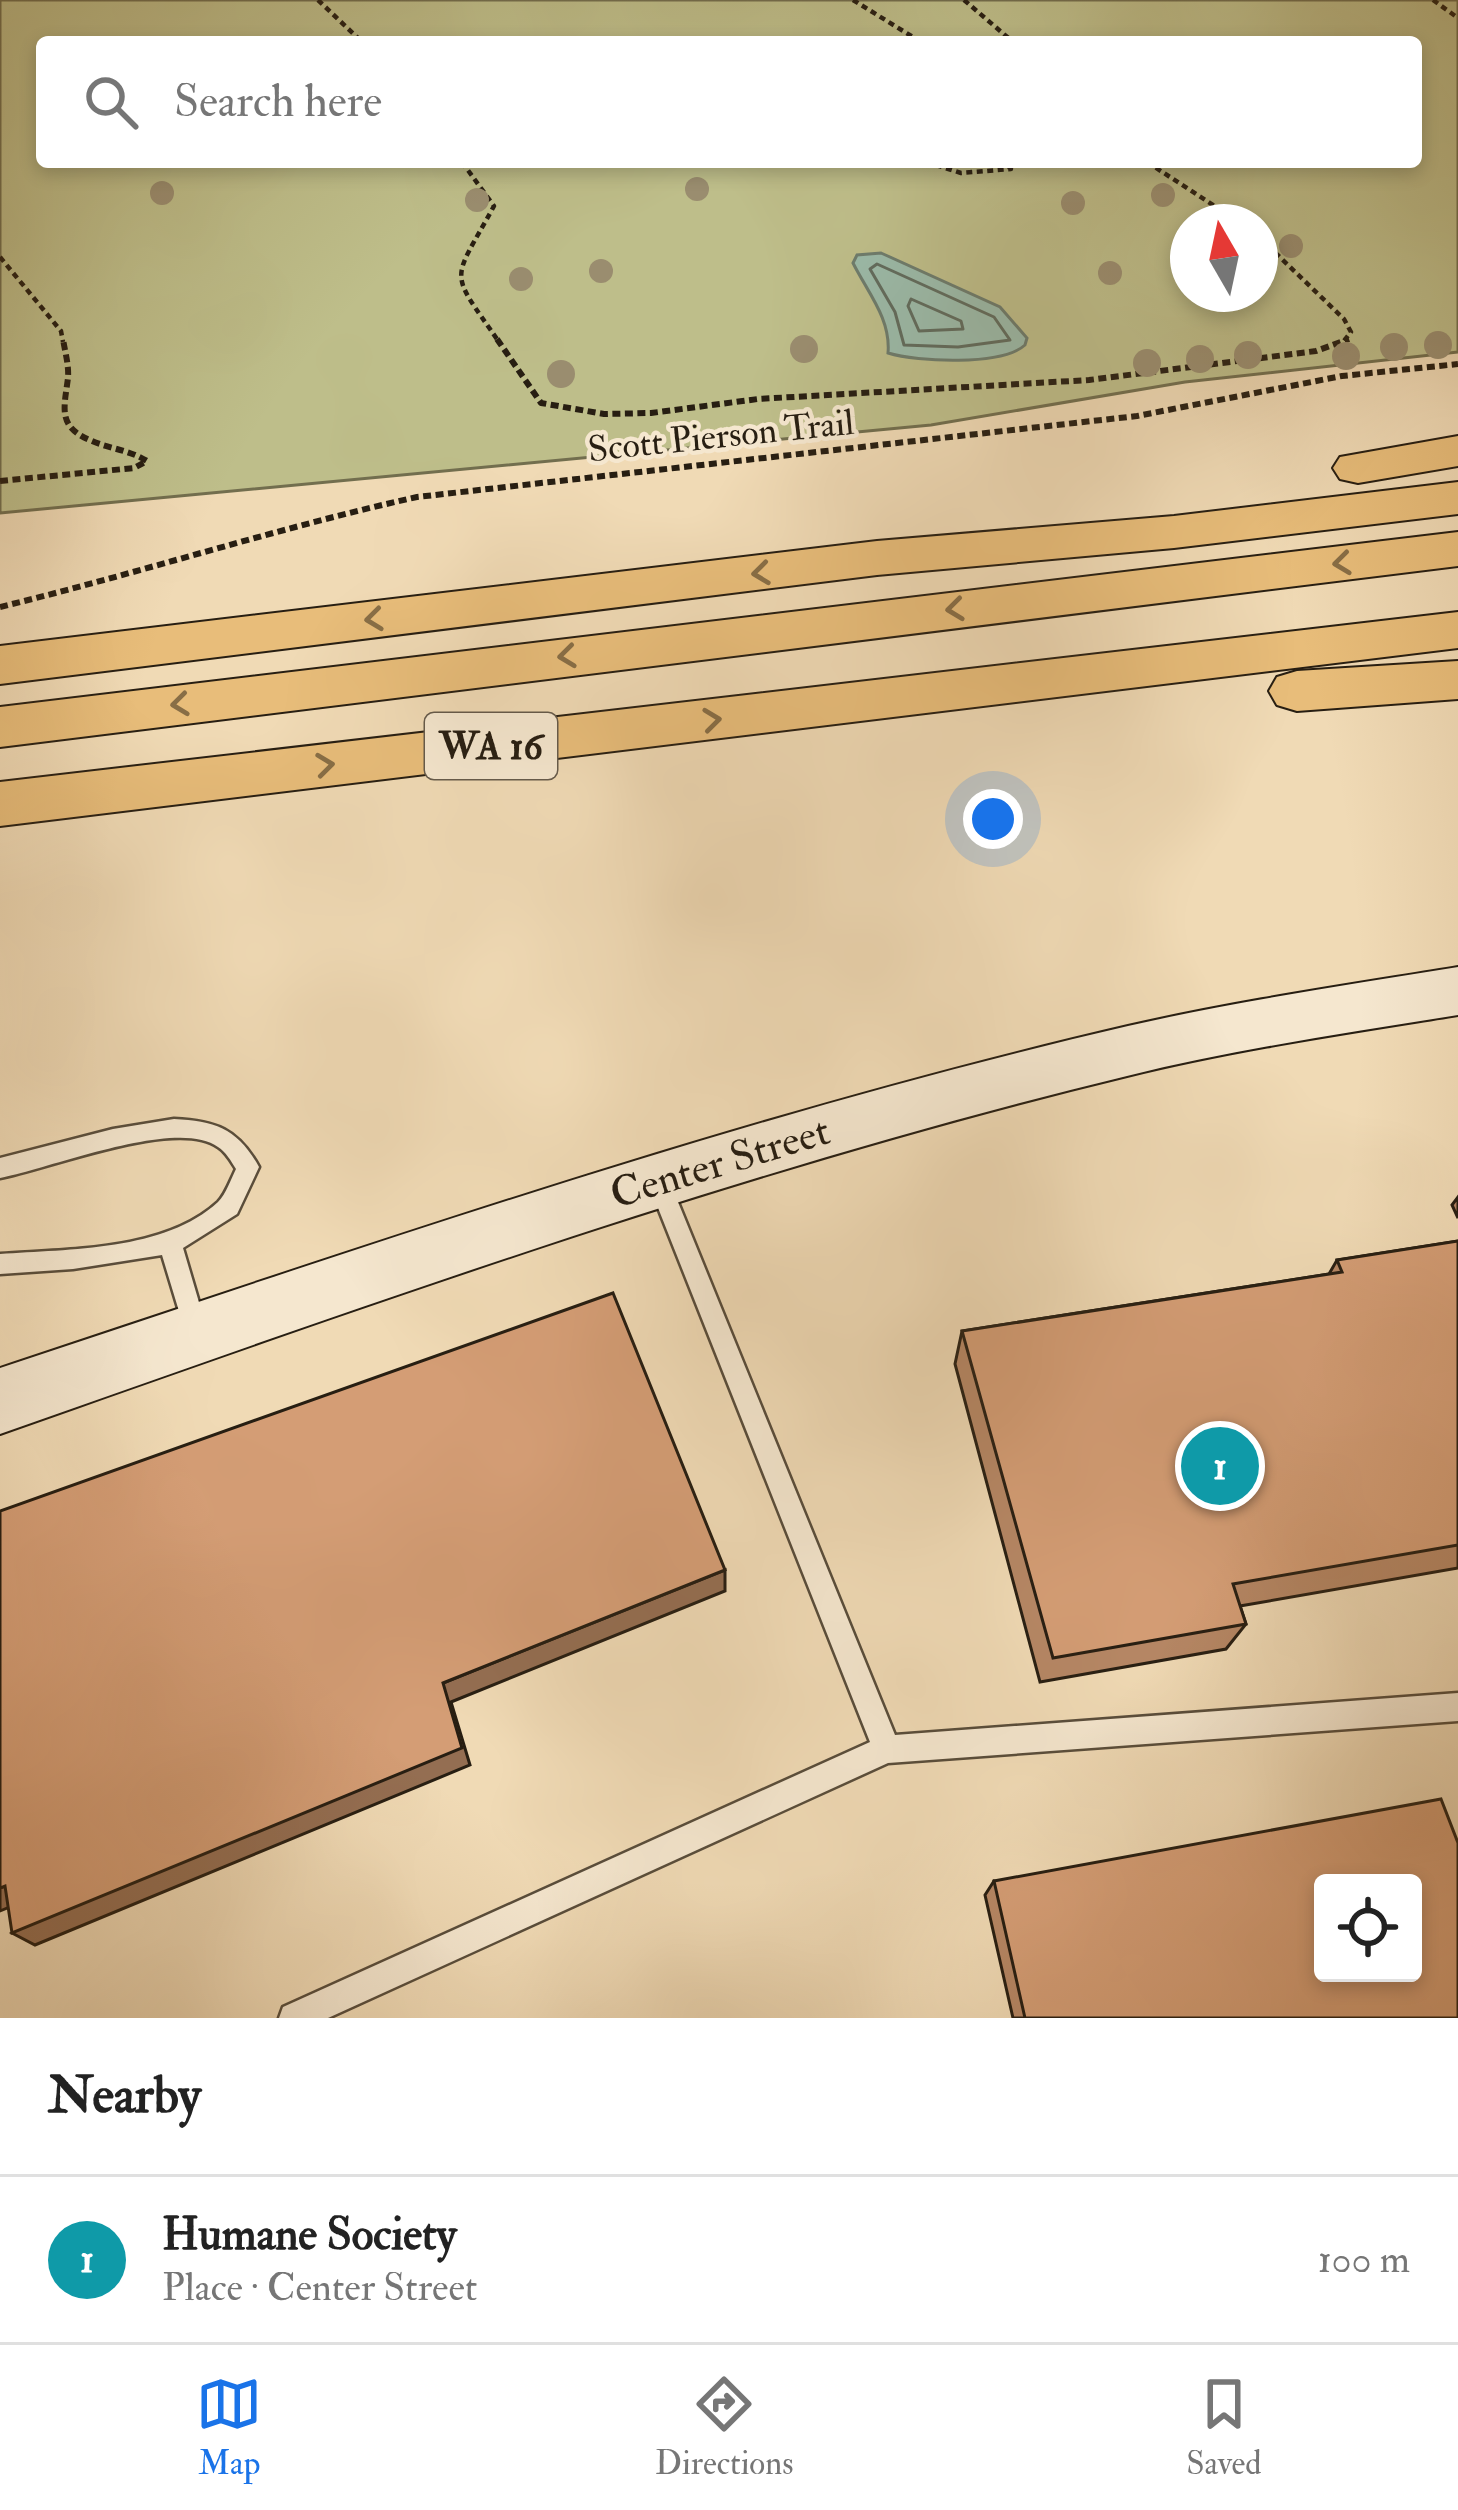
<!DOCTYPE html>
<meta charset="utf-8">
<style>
body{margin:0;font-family:"IM FELL Double Pica",serif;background:#f2f2f2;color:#222}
.controls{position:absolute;right:36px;bottom:36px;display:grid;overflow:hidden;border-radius:12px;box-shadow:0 6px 18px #0003}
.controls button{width:108px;height:108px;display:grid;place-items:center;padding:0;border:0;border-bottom:3px solid #e0e0e0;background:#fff;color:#222;font:60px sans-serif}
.compass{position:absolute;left:1170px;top:204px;width:108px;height:108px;border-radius:50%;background:#fff;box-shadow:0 6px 18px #0003;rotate:351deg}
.you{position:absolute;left:993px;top:819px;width:42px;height:42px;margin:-30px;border:9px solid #fff;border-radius:50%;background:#1a73e8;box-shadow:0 0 0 18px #1a73e833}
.badge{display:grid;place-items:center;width:78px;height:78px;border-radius:50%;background:#1a73e8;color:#fff;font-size:39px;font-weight:700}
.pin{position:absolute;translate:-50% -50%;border:6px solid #fff;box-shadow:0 3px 12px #0006}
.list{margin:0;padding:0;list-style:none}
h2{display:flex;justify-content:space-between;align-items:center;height:156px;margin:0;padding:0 48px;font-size:51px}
h2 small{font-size:39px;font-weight:400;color:#767676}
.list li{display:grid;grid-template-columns:78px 1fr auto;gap:36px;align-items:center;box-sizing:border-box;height:168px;padding:0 48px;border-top:3px solid #e0e0e0}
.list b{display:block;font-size:45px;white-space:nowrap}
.list p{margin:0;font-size:39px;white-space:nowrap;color:#767676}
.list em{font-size:39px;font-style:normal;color:#767676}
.icon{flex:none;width:66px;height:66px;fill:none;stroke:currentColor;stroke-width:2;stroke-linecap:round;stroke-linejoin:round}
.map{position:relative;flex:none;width:1458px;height:2018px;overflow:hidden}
.search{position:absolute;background:#fff;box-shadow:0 6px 18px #0003;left:36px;right:36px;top:36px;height:132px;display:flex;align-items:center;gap:30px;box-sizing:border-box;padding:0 42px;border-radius:12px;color:#767676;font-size:45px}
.sheet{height:324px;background:#fff}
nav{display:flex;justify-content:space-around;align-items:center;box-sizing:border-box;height:168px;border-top:3px solid #e0e0e0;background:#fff;font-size:33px;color:#767676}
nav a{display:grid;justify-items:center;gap:6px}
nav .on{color:#1a73e8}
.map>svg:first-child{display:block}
.green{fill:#bebe8a;stroke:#726e4e;stroke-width:3;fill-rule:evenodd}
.water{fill:#9bbbaa;stroke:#6d7c6d;stroke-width:3}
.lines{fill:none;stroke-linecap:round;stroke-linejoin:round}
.shore{stroke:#616c5e;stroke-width:3}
.lane-casing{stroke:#594d3b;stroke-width:5}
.secondary-casing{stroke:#271e12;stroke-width:4}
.highway-casing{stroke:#271e12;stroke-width:4}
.path-far1{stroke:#271e12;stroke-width:4.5;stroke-dasharray:6 4.5;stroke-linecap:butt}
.path{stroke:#271e12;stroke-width:6;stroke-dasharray:8 4.5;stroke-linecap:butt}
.lane{fill:#f5e7cf;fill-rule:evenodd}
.secondary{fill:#f5e7cf;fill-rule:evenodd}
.highway{fill:#e8bd7a;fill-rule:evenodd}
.tree{fill:#9a8d6f}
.wall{fill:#b68765;stroke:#271e12;stroke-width:3}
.shaded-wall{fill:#946e52;stroke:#271e12;stroke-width:3}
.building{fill:#d49d75;stroke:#271e12;stroke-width:3;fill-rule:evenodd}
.oneway{stroke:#886e46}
.labels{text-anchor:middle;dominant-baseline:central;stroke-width:9;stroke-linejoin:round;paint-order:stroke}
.far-street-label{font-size:36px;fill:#271e12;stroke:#f5e7cf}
.shield{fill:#f5e7cf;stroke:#655a4b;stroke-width:3}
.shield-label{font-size:39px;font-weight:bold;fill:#271e12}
.street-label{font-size:42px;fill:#271e12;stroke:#f5e7cf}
</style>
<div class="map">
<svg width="1458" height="2018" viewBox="0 0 1458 2018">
<rect width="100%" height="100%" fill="#f0dab5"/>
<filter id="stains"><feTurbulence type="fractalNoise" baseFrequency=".00167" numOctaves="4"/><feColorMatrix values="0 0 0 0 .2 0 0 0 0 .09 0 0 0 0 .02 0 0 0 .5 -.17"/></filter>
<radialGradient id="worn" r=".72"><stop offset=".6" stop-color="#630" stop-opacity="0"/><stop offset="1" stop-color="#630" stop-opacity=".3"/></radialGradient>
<path class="green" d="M 0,0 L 1458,0 L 1458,352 L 1185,382 L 931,425 L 0,513 ZM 42,42 L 1416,42 L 1416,162 L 42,162 ZM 1188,222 L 1260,222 L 1260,294 L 1188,294 Z"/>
<path class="water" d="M 881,253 L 1000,307 L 1027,338 L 1025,345 C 1002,366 917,362 888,353 C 891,319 868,293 853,263 L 857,255 Z"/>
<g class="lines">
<g class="shore">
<polygon points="877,264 994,317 1010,340 958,347 904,345 895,312 870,269"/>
<polygon points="911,299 961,321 963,329 919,331 908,306"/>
</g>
<g class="lane-casing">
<g id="lane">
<path d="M 174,1119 C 216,1121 238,1129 259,1167 L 237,1214 L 183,1248 L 208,1333 L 204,1341 L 196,1344 L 188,1341 L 162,1255 L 73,1269 L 0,1274 L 0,1254 C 69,1249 165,1251 218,1202 C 226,1194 231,1179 236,1169 C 231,1161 226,1152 218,1147 C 177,1117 49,1169 0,1178 L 0,1158 L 113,1129 Z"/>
<polygon points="658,1170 666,1173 669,1180 895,1735 1458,1693 1458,1721 888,1763 328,2018 279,2018 283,2007 870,1742 647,1180 650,1173"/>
</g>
</g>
<g class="secondary-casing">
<path id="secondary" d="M 1458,967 L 1458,1015 C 1347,1033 1236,1049 1127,1076 C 743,1169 372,1303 0,1434 L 0,1368 C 373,1244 745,1115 1128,1026 C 1237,1001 1348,985 1458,967 Z"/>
</g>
<g class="highway-casing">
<g id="highway">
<polygon points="1458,436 1458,466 1358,483 1340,479 1333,468 1340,457"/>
<polygon points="1458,482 1458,514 1174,548 877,575 0,684 0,646 877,541 1174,516"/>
<polygon points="1458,532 1458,566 0,747 0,707"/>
<polygon points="1458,612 1458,648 0,826 0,782"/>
<polygon points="1458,661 1458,699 1297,711 1277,705 1269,691 1277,677 1297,671"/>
</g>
</g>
<g class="path-far1">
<polyline points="318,0 362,42"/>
<polyline points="853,0 921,42"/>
<polyline points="964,0 1013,42"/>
<polyline points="1433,0 1458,18"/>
<path d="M 462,162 L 494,206 C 451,285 448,268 499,342"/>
<polyline points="926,162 961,173 1011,169 1002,162"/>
<polyline points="1147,162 1239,222"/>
<polyline points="1260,238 1344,319 1351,332 1343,342"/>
<polyline points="0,257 61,331 63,342"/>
</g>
<g class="path">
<polyline points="497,339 541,403 604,414 651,413 758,399 1089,380 1316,351 1349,339"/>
<path d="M 0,481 L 134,468 L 147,461 C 129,450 111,449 92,441 C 57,427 64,409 68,378 C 69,365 65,352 63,339"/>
<path d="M 0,607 C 140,573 277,528 417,497 L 1137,416 L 1342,376 L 1458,364"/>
</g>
<use href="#lane" class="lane"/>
<use href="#secondary" class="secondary"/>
<use href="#highway" class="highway"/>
</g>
<g class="tree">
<circle cx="697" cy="189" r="12"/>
<circle cx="162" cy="193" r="12"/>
<circle cx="1163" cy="195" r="12"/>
<circle cx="477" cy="200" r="12"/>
<circle cx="1073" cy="203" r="12"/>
<circle cx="1291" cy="246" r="12"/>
<circle cx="601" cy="271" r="12"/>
<circle cx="1110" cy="273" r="12"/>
<circle cx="521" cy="279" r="12"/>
<circle cx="1438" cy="345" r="14"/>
<circle cx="1394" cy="347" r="14"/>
<circle cx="804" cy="349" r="14"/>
<circle cx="1248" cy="355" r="14"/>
<circle cx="1346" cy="356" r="14"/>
<circle cx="1200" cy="359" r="14"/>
<circle cx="1147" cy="363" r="14"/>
<circle cx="561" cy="374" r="14"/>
</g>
<g class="wall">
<polygon points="1458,1197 1458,1218 1452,1205"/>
<polygon points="1458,1241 1458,1568 1240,1606 1246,1624 1226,1649 1040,1682 955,1364 962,1331 1329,1274 1337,1260"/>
<polygon points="994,1881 1458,2018 1013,2018 985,1895"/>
</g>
<g class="shaded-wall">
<polygon points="725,1570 725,1591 451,1702 470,1765 35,1945 12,1933 443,1683"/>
<polygon points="5,1886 29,1899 0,1911 0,1888"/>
</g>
<g class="building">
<polygon points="1458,1241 1458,1545 1233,1584 1246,1624 1053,1658 962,1331 1342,1272 1337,1260"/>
<polygon points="613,1293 725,1570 443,1683 462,1748 12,1933 5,1886 0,1888 0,1511"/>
<path d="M 1441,1799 L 1458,1843 L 1458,2018 L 1025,2018 L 994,1881 ZM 1323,1883 L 1413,1883 L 1413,1973 L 1323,1973 Z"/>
</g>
<defs><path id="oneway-chevron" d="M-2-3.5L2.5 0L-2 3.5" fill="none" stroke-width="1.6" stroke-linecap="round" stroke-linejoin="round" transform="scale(3)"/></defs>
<g class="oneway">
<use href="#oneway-chevron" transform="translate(1342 563) rotate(173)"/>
<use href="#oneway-chevron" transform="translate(761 573) rotate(173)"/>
<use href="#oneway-chevron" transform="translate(955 609) rotate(173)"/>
<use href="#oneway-chevron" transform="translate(374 619) rotate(173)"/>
<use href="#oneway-chevron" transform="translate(567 656) rotate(173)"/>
<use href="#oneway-chevron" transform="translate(180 704) rotate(173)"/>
<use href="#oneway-chevron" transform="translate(712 720) rotate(-7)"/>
<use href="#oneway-chevron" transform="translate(325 765) rotate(-7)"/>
</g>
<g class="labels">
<g class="far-street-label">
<text transform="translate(721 436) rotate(-6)">Scott Pierson Trail</text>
</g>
<rect class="shield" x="425" y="713" width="132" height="66" rx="9"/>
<g class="shield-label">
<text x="491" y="746">WA 16</text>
</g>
<g class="street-label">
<text transform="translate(720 1163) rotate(-17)">Center Street</text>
</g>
</g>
<rect width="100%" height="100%" filter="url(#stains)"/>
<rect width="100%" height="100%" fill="url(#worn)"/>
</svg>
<div class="controls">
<button><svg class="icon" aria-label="locate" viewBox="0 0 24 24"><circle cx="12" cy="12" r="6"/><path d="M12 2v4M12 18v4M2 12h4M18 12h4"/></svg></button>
</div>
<svg class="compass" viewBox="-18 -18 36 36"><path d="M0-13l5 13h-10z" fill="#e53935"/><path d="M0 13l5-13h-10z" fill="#767676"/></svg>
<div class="you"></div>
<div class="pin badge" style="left:1220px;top:1466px;background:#0f9aa8">1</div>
<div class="search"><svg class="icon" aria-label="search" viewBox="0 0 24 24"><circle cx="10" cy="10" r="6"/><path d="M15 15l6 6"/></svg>Search here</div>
</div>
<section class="sheet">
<h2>Nearby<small></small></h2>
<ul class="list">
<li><span class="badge" style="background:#0f9aa8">1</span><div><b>Humane Society</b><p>Place · Center Street</p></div><em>100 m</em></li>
</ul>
</section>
<nav>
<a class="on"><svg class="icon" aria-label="map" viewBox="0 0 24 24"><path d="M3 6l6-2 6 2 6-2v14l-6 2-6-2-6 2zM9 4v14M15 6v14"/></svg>Map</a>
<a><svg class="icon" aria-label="directions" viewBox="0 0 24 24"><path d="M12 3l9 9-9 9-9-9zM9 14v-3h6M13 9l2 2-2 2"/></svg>Directions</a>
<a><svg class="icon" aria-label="saved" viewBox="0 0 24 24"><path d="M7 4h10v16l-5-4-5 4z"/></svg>Saved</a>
</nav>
